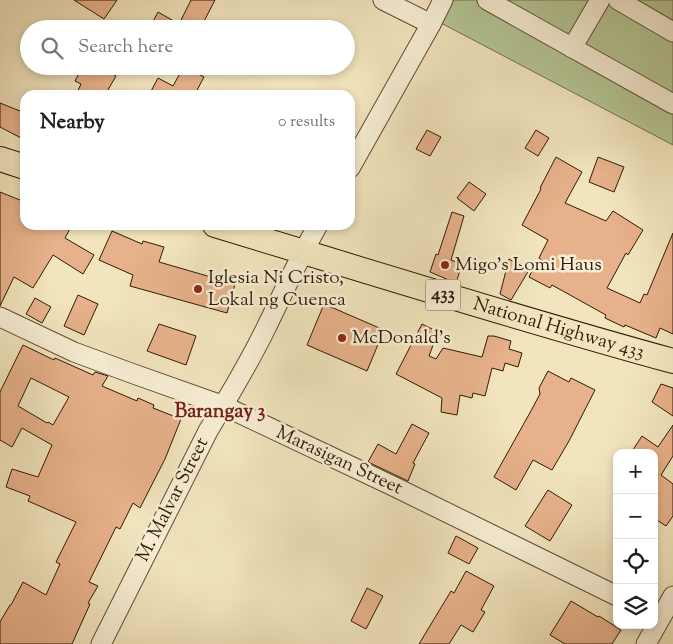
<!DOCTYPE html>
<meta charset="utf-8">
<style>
body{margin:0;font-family:"Sorts Mill Goudy",serif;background:#f2f2f2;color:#202124}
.controls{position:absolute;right:15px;bottom:15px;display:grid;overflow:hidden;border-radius:10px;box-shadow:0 2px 8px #0003}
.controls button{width:45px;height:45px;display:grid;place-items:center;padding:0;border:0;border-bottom:1px solid #e0e0e0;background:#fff;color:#202124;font:25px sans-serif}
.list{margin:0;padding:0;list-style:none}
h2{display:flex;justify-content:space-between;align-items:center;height:65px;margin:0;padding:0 20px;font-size:21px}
h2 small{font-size:16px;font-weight:400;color:#757577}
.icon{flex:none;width:28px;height:28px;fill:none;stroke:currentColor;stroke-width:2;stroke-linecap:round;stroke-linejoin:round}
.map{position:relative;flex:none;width:673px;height:644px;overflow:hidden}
.search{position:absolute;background:#fff;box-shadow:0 2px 8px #0003;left:20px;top:20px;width:335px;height:55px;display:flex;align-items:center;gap:12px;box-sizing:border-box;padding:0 18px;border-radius:28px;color:#757577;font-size:19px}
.panel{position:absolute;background:#fff;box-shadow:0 2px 8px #0003;left:20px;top:90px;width:335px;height:140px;border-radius:15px}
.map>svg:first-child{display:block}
.green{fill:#b5c695;stroke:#72704e}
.building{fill:#e7b28b;stroke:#301906;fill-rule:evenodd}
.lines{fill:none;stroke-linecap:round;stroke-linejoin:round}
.minor-casing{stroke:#604c34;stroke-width:21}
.major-casing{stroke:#301906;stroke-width:26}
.minor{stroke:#f7eed5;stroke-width:19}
.major{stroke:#f2e5be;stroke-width:24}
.poi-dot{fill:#8f2418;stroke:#f7eed5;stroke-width:2}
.labels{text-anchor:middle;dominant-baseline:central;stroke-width:5;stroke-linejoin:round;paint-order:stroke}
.shield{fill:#f7eed5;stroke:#6c5944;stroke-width:1}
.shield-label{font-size:18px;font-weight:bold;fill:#301906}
.poi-label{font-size:19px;fill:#301906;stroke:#f7eed5;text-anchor:start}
.street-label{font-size:19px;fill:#301906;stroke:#f7eed5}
.neighbourhood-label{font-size:20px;font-weight:bold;fill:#7a1f14;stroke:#f7eed5}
</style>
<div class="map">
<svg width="673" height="644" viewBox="0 0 673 644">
<rect width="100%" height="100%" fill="#f2e5be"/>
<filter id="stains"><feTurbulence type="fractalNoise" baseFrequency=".004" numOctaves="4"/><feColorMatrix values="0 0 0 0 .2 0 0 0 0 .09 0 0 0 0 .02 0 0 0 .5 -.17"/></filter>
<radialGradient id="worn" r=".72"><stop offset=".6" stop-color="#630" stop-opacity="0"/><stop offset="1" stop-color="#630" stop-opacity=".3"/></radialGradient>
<polygon class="green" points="453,0 673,0 673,145 441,23"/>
<g class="building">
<polygon points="74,0 117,0 104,19"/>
<polygon points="191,0 215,0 200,29 149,29 158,12 179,24"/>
<polygon points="83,66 120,66 114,75 116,76 105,95 76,95 81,84 75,81"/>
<polygon points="184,66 204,77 195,94 189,90 187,94 189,95 149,95 158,78 173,86"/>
<polygon points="0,103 25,113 25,140 0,127"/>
<polygon points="427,130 441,137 430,156 416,149"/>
<polygon points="536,130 549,138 538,156 525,148"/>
<polygon points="556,157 582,172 565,203 606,221 613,211 643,230 628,255 626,253 607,288 640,303 644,294 647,295 673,233 673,334 660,328 656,338 625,325 624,327 605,318 606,315 552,285 550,288 529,277 537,261 547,264 539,258 548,240 522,225 541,189 540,188"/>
<polygon points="598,157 624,167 614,192 589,182"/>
<polygon points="469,182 486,194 474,211 457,198"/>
<polygon points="0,192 25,202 25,225 72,225 65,238 94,255 83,274 53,255 33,288 14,277 0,306"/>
<polygon points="452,212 464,216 451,260 462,264 456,283 430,272 436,254 438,255"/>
<polygon points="112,231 142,244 143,241 164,247 159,262 235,284 227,313 130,286 133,275 99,260"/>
<polygon points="509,259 529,270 511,300 500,294"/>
<polygon points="78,295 98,304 84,335 64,326"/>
<polygon points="35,298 51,307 42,323 26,314"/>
<polygon points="324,304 384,330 367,371 307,345"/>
<polygon points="159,324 196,336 186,365 147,351"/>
<polygon points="422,324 438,332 429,356 436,359 443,348 482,357 488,336 494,336 511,341 509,349 522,353 518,367 505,363 503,371 492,368 485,396 473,393 472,398 460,395 457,415 441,412 442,398 396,374"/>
<path d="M 23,345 L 54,360 L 55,358 L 93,375 L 95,372 L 108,376 L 102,386 L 137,401 L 138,398 L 154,405 L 153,408 L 181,419 L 165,459 L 140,508 L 133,503 L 120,529 L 116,527 L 89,582 L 98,586 L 88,603 L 90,604 L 72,644 L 0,644 L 0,622 L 10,605 L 11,605 L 23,582 L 46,595 L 60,564 L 56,562 L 76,522 L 28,501 L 30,496 L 6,487 L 12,469 L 38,477 L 52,445 L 22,428 L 12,447 L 0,440 L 0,392 ZM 31,378 L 69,397 L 53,425 L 48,422 L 47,423 L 18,406 Z"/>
<polygon points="548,371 569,382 571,378 595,390 569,441 552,470 533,460 516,490 494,477 532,409 540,394 539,388"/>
<polygon points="661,384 673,388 673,416 652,402"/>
<polygon points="412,424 429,433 413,463 415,464 408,481 368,462 378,444 396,454"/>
<polygon points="673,425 673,456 661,475 673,484 673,516 666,526 654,518 654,453 631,453 642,436 658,447"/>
<polygon points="548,490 572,505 550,541 525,526"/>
<polygon points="456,536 478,548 469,564 448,553"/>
<polygon points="466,571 494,586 481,610 485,612 473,632 461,625 449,644 419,644 451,591 454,593"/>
<polygon points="367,588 383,596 366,629 351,621"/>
<polygon points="571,601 598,617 599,616 621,630 612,644 565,644 550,635"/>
</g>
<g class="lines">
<g class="minor-casing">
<g id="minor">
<polyline points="383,0 431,24"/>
<polyline points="487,0 673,104"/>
<polyline points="618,0 673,32"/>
<polyline points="572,48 600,0"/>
<polyline points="350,168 431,24 443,0"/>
<polyline points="0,317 74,352 131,373 224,406 397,488 617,596"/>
<path d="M 101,644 L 208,431 C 228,398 249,363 266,328 C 283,293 299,258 318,225"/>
<polyline points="646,644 673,596"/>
</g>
</g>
<g class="major-casing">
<g id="major">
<polyline points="0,159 25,167"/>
<path id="s1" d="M 215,225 C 367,271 519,319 673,361"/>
</g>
</g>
<use href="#minor" class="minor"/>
<use href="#major" class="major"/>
</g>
<g class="poi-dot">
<circle cx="445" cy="265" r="5"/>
<circle cx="198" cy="289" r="5"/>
<circle cx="342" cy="338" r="5"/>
</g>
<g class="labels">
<rect class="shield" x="425.5" y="279.5" width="35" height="31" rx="4"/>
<g class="shield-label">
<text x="443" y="295">433</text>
</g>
<g class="poi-label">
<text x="455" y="265">Migo's Lomi Haus</text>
<text x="208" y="278">Iglesia Ni Cristo,<tspan x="208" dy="22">Lokal ng Cuenca</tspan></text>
<text x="352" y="338">McDonald's</text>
</g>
<g class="street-label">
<text stroke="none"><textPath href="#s1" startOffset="359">National Highway 433</textPath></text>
<text transform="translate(339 461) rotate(25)">Marasigan Street</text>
<text transform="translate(173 500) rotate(-63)">M. Malvar Street</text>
</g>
<g class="neighbourhood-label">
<text x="220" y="412">Barangay 3</text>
</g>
</g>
<rect width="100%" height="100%" filter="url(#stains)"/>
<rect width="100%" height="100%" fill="url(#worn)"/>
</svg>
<div class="controls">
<button>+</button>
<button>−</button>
<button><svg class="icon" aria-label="locate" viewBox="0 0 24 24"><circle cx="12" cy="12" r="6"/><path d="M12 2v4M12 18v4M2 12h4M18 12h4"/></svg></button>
<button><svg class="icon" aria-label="layers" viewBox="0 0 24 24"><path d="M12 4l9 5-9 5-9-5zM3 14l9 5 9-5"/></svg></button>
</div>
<div class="search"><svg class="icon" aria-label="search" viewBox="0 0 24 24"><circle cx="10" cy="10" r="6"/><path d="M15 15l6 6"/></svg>Search here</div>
<section class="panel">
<h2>Nearby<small>0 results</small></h2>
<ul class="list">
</ul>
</section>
</div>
